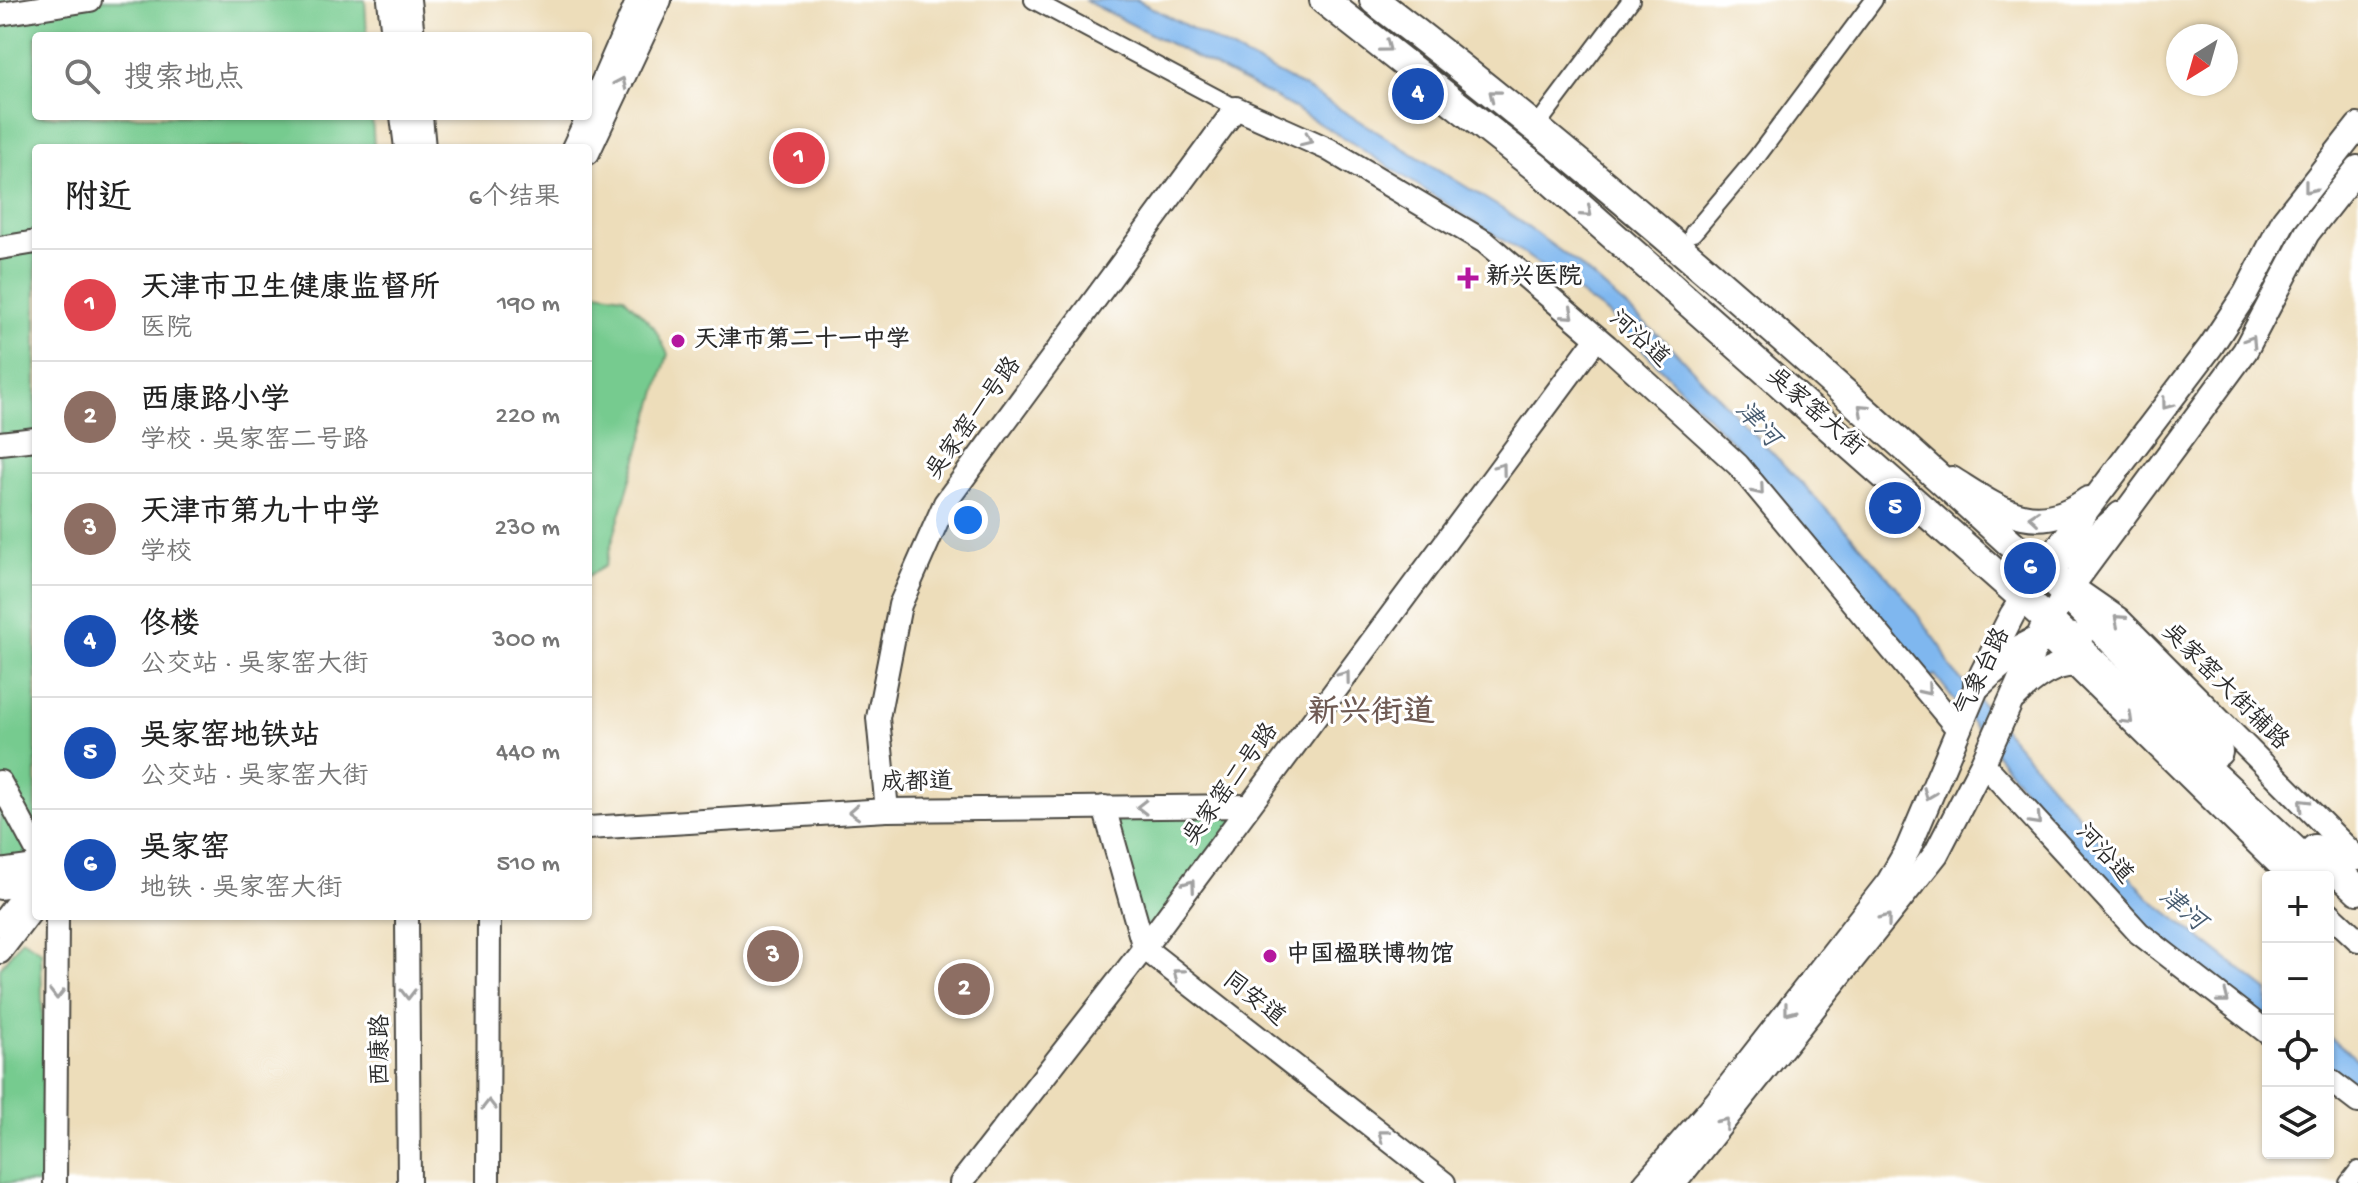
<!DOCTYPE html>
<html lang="zh">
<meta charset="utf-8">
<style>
body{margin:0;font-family:"Gochi Hand","LXGW WenKai TC",sans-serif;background:#f6f6f6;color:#222}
.controls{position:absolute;right:24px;bottom:24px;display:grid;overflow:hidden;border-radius:8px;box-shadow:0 2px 6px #0004}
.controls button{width:72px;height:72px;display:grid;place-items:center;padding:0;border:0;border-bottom:2px solid #e0e0e0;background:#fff;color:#222;font:40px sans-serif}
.compass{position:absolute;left:2166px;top:24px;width:72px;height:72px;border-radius:50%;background:#fff;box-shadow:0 2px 6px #0004;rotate:217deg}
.you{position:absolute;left:968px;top:520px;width:28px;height:28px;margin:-20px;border:6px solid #fff;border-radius:50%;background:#1a73e8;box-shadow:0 0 0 12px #1a73e833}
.badge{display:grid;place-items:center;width:52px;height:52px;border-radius:50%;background:#b5179e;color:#fff;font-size:26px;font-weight:700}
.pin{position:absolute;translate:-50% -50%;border:4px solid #fff;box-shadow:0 2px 8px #0006}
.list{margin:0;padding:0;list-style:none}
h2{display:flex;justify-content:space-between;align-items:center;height:104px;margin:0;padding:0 32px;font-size:34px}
h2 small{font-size:26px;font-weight:400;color:#767676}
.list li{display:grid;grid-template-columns:52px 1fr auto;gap:24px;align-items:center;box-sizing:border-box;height:112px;padding:0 32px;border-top:2px solid #e0e0e0}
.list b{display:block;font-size:30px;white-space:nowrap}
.list p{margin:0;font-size:26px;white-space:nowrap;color:#767676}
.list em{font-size:26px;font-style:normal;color:#767676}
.icon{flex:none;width:44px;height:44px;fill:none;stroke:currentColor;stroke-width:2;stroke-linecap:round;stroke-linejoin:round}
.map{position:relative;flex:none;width:2358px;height:1183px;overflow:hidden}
.search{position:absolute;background:#fff;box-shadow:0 2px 6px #0004;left:32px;top:32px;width:560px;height:88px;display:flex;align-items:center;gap:20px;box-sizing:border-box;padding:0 28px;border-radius:8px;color:#767676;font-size:30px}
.panel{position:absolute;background:#fff;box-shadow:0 2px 6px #0004;left:32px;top:144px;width:560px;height:776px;border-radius:8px}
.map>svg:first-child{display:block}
.green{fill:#76cb8f;stroke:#507b5d;stroke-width:2}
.water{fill:#7fb7ef;stroke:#55718d;stroke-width:2}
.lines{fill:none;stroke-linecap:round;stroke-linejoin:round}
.street-casing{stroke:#484640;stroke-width:20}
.secondary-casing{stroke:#484640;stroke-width:26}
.primary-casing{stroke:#484640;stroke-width:28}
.highway-casing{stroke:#484640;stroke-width:32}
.street{stroke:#fff;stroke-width:16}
.secondary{stroke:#fff;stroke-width:22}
.primary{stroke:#fff;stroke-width:24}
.highway{stroke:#fff;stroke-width:28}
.oneway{stroke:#a0a0a0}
.poi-dot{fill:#b5179e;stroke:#fff;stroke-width:3}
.labels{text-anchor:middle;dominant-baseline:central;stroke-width:6;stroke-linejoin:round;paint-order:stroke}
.poi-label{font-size:24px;font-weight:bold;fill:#2b2b2b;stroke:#fff;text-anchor:start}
.street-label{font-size:24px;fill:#2b2b2b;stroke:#fff}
.water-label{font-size:26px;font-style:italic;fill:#485c70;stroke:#fff}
.district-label{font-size:32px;font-weight:bold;fill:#6f5a53;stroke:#fff}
</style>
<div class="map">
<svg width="2358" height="1183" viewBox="0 0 2358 1183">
<rect width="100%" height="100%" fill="#fff"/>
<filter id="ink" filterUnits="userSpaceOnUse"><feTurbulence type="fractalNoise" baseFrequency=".0125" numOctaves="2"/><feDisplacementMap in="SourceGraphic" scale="16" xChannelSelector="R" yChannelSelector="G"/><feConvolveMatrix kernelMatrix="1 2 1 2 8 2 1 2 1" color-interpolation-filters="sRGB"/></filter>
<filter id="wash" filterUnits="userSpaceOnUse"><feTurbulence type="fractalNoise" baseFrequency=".006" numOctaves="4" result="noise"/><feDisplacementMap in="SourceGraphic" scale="32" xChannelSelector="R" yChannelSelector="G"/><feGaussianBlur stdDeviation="1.8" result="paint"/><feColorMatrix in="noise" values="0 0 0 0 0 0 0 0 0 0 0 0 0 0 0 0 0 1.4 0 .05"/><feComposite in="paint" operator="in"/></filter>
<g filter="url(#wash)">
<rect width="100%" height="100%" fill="#edddba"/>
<g class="green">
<polygon points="0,0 365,0 367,36 36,36 36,116 372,116 374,148 36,148 36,860 0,862"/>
<polygon points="597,292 623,296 654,327 668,354 605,566 588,576 588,294"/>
<polygon points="1104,814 1249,814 1145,954"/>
<polygon points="22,939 41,951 46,1183 0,1183 0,968"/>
</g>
<g class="water">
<path d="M 1084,0 L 1137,0 L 1304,87 L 1504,210 L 1578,264 L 1668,344 L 1848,532 L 1896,586 L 1942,648 L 1950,667 L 2148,897 L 2268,991 L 2268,1021 C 2230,991 2189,963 2152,931 C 2070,857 2003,761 1935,675 L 1931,677 L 1735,445 L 1608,314 L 1520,251 L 1352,143 L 1278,99 Z"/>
<polygon points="2328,1036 2358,1060 2358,1092 2328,1068"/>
</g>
</g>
<g filter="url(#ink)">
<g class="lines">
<g class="street-casing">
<g id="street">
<polyline points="1033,0 1236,108"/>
<polyline points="1535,128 1631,0"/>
<polyline points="1693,233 1756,158 1874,0"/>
<polyline points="2348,1183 2358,1170"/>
</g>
</g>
<g class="secondary-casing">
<g id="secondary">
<polyline points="389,0 393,36"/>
<polyline points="409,0 413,36"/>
<polyline points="0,14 90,0"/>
<polyline points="588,115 638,0"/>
<polyline points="402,116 406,148"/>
<polyline points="421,116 424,148"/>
<polyline points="573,148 588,116"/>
<polyline points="588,153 660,0"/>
<polyline points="0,248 36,242"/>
<polyline points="0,443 36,439"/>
<polyline points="2060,578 2119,619 2358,859"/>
<polyline points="2040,631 2291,877"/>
<polyline points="1983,763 2139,933 2268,1033"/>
<polyline points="0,782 36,849"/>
<polyline points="1104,807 1144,948 1444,1183"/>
<polyline points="887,810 878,718 900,605 945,503 1236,108 1328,149 1485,242 1607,346 1738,465 1957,728"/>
<polyline points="588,828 887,810 1248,806"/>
<polyline points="0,871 36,866"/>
<polyline points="0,888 36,882"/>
<polyline points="2328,912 2358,940"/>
<polyline points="407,916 409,1183"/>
<polyline points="0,925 36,878"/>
<polyline points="0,952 36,905"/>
<polyline points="2328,1079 2358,1102"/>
<polyline points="55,1183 57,916"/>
<polyline points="488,1183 489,916"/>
<polyline points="961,1183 1144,948 1597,338"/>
</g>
</g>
<g class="primary-casing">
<g id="primary">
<path d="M 1952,479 C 2000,509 2035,538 2088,499"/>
<path d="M 2016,696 C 2039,672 2070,652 2102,673"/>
<polyline points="1646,1183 1717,1102 1889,882 1908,849 1983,672 2012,615 2041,570 2211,346 2246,293 2284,220 2358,126"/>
<polyline points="1674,1183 1936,854 1983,763 2038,640 2065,595 2245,351 2307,233 2358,168"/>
</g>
</g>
<g class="highway-casing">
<g id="highway">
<polyline points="1324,0 1537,168 2049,621 2323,877"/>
<path d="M 1374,0 C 1606,177 1825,373 2040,570 C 2103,627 2159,691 2218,752"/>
<path d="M 2022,562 C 2061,569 2094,541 2121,516"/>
<path d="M 1978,684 C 2004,659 2040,627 2078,639"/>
<polyline points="2315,849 2358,890"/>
</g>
</g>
<use href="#street" class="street"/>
<use href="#secondary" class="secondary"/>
<use href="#primary" class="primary"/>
<use href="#highway" class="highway"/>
</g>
<defs><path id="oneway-chevron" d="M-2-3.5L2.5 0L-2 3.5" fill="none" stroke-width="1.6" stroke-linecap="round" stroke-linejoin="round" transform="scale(2)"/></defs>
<g class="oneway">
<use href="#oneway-chevron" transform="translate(1386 47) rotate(37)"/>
<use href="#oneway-chevron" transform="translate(621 83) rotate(-65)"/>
<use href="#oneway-chevron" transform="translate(1494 95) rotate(-141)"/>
<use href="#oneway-chevron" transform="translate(1307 140) rotate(24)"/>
<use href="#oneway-chevron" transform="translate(2309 188) rotate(128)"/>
<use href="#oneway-chevron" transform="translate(1587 212) rotate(41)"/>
<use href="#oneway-chevron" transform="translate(1569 314) rotate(41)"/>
<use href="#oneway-chevron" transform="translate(2251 341) rotate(-58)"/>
<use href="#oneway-chevron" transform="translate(2167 404) rotate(127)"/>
<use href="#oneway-chevron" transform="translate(1863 409) rotate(-138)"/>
<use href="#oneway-chevron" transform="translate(1501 468) rotate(-53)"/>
<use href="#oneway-chevron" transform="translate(1759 490) rotate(50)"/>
<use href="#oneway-chevron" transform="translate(2034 517) rotate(-175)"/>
<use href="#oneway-chevron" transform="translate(2119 620) rotate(-139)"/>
<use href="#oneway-chevron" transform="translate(1345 676) rotate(-53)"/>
<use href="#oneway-chevron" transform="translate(1926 690) rotate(50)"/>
<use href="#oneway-chevron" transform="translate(2128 719) rotate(44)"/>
<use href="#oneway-chevron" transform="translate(1929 794) rotate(112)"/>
<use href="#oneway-chevron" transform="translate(2303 804) rotate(-135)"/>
<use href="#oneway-chevron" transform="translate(1142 807) rotate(180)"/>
<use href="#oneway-chevron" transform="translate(854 812) rotate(177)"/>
<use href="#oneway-chevron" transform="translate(2036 820) rotate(47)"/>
<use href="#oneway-chevron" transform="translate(1190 885) rotate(-54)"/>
<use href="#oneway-chevron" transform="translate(1886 919) rotate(-52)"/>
<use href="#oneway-chevron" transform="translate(1178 974) rotate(-142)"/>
<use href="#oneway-chevron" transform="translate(57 994) rotate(90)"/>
<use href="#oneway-chevron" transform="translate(408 994) rotate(90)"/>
<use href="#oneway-chevron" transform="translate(2224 998) rotate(38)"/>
<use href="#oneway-chevron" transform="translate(1789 1010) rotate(128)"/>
<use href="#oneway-chevron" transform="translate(489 1105) rotate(-90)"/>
<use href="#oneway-chevron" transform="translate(1724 1123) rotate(-50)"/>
<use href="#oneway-chevron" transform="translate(1383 1135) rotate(-142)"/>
</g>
</g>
<g class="poi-dot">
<path d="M1464 266h8v8h8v8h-8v8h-8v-8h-8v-8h8z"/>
<circle cx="678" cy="341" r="8"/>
<circle cx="1270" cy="956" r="8"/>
</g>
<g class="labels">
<g class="poi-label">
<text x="1486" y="278">新兴医院</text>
<text x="694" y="341">天津市第二十一中学</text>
<text x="1286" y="956">中国楹联博物馆</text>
</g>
<g class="street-label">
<text transform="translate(1638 340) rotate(42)">河沿道</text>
<text transform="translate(1814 413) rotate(41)">吴家窑大街</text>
<text transform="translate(975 419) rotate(-54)">吴家窑一号路</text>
<text transform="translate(1984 673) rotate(-64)">气象台路</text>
<text transform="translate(2224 688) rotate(45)">吴家窑大街辅路</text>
<text transform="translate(917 784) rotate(-1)">成都道</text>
<text transform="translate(1232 785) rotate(-54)">吴家窑二号路</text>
<text transform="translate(2103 855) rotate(47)">河沿道</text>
<text transform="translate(1253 1000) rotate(38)">同安道</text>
<text transform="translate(382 1050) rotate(-90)">西康路</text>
</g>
<g class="water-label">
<text transform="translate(1756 426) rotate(47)">津河</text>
<text transform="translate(2181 911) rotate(40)">津河</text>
</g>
<g class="district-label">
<text x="1371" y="715">新兴街道</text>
</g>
</g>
</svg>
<div class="controls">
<button>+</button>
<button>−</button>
<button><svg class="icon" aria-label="locate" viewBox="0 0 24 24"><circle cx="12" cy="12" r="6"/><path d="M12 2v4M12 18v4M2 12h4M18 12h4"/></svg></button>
<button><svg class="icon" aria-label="layers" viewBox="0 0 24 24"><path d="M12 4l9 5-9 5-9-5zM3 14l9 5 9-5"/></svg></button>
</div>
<svg class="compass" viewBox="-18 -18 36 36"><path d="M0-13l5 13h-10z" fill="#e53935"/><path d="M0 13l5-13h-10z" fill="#767676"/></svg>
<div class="you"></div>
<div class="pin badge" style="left:799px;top:158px;background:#e0444e">1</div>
<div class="pin badge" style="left:964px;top:989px;background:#8d6e63">2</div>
<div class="pin badge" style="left:773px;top:956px;background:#8d6e63">3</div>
<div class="pin badge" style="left:1418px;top:94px;background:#1a4fb4">4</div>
<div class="pin badge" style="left:1895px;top:508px;background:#1a4fb4">5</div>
<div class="pin badge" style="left:2030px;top:568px;background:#1a4fb4">6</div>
<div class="search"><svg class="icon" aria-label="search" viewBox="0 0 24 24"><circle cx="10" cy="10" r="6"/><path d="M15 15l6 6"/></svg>搜索地点</div>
<section class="panel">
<h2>附近<small>6个结果</small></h2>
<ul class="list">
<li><span class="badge" style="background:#e0444e">1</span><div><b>天津市卫生健康监督所</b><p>医院</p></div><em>190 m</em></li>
<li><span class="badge" style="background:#8d6e63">2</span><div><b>西康路小学</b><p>学校 · 吴家窑二号路</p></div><em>220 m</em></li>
<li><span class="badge" style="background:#8d6e63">3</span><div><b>天津市第九十中学</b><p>学校</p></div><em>230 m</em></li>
<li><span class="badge" style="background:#1a4fb4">4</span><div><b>佟楼</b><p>公交站 · 吴家窑大街</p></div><em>300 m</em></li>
<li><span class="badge" style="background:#1a4fb4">5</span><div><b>吴家窑地铁站</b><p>公交站 · 吴家窑大街</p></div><em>440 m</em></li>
<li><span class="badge" style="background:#1a4fb4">6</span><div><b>吴家窑</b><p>地铁 · 吴家窑大街</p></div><em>510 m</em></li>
</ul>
</section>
</div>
